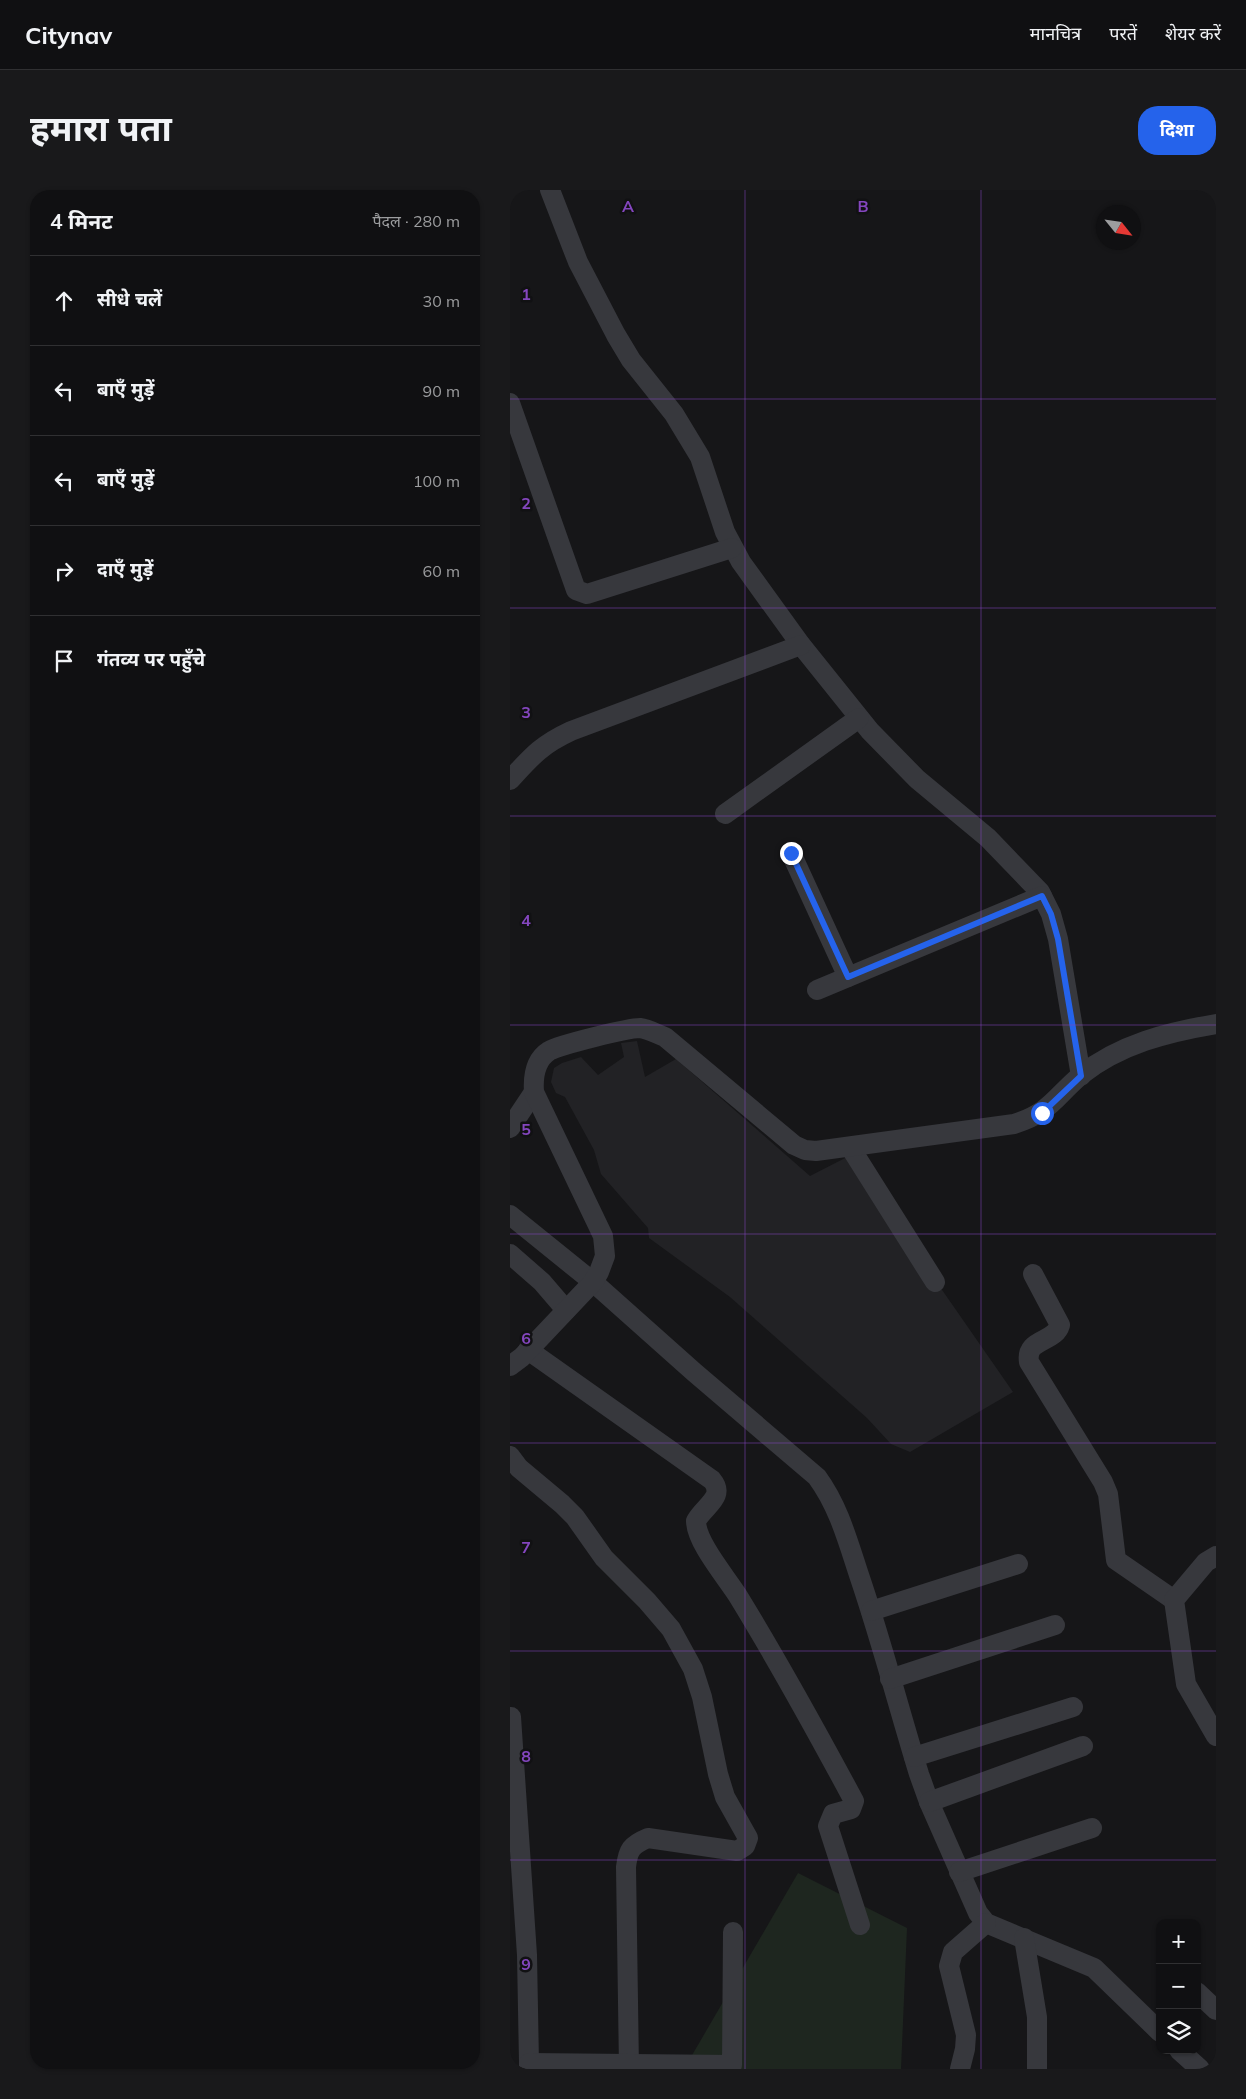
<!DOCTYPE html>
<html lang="hi">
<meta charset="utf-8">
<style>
body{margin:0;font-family:Mulish,"Noto Sans Devanagari",sans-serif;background:#19191b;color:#f1f3f6}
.controls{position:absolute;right:15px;bottom:15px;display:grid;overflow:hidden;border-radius:10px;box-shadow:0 1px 4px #0004}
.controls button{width:45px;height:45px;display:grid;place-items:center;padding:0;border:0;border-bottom:1px solid #303032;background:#101012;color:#f1f3f6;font:25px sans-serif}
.compass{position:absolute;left:586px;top:15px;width:45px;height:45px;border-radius:50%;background:#101012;box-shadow:0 1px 4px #0004;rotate:120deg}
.stop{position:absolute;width:15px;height:15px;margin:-11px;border:4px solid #2563eb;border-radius:50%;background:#fff}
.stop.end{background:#2563eb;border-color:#fff;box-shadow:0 1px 5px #0008}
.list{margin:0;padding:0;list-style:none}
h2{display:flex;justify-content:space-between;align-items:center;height:65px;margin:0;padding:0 20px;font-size:21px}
h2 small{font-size:16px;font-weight:400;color:#9c9d9f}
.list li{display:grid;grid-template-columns:32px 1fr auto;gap:15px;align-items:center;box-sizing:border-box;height:90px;padding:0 20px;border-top:1px solid #303032}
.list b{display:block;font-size:19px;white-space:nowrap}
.list em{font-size:16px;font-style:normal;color:#9c9d9f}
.icon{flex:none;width:28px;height:28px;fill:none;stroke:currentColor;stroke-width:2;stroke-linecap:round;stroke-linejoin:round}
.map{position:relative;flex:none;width:706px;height:1879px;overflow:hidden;border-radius:20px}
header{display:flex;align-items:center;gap:30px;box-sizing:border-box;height:70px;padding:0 25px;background:#101012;border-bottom:1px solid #303032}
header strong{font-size:24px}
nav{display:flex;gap:28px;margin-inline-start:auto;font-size:18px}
.intro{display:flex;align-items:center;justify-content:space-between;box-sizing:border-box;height:120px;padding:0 30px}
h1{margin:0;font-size:35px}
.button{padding:12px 22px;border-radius:20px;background:#2563eb;color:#fff;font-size:18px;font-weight:700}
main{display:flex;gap:30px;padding:0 30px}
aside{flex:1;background:#101012;border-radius:20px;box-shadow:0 1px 4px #0004}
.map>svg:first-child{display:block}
.built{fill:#222225}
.green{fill:#1e261f}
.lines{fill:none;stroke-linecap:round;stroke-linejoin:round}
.minor{stroke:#37383d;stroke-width:20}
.route{stroke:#2563eb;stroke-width:6}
.grid{fill:none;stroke:#8446be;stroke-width:1;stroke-opacity:0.55}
.grid-label{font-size:16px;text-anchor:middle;font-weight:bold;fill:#8446be;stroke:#111113;stroke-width:5;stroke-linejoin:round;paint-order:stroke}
</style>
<header>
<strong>Citynav</strong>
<nav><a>मानचित्र</a><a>परतें</a><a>शेयर करें</a></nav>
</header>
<div class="intro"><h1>हमारा पता</h1><a class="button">दिशा</a></div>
<main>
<aside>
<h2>4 मिनट<small>पैदल · 280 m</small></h2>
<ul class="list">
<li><svg class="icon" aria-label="ahead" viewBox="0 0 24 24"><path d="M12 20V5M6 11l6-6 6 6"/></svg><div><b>सीधे चलें</b></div><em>30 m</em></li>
<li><svg class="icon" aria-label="left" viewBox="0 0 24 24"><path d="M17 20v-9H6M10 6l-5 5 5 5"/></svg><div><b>बाएँ मुड़ें</b></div><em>90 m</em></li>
<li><svg class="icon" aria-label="left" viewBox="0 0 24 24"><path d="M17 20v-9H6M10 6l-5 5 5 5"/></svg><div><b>बाएँ मुड़ें</b></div><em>100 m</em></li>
<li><svg class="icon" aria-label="right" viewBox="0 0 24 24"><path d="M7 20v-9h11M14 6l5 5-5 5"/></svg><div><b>दाएँ मुड़ें</b></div><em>60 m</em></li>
<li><svg class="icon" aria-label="arrive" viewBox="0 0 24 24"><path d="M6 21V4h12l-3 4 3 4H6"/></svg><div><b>गंतव्य पर पहुँचे</b></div></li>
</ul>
</aside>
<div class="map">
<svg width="706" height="1879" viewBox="0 0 706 1879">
<rect width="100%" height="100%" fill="#161618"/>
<polygon class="built" points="127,851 135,887 166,869 300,986 339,966 503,1202 400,1262 381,1254 357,1228 220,1107 139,1048 138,1038 91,984 84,960 55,907 46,903 41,892 44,878 52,873 71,867 88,885 114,867 111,853"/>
<polygon class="green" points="288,1683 397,1738 391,1879 174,1879"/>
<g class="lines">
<g class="minor">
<polyline points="40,0 68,72 106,145 121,170 164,224 190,267 215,342 231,372 291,455 360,541 407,589 478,648 530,702 541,724 548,749 571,886"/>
<polyline points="0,213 66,400 77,404 222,358"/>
<path d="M 0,590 C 22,566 31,555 61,541 L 291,455"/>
<polyline points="215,624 349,528"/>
<polyline points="281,663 338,787"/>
<polyline points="307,800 532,706"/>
<polyline points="0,938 24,902"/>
<polyline points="340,957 425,1092"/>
<path d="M 0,1025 L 83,1092 L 184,1182 L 307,1287 C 329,1317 338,1352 350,1388 C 372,1453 389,1519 409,1584 L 419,1612 L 468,1723 L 476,1733 L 584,1778 L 650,1842"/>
<polyline points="0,1064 32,1092 56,1120"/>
<path d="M 523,1084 L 550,1135 C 545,1153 515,1148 519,1172 L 593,1292 L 598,1304 L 606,1370 L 664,1410"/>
<path d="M 18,1160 L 202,1290 C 216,1307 194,1316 186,1331 C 186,1352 216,1387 228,1406 C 269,1473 307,1542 344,1611 L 341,1619 L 323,1624 L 318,1636 L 350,1735"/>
<path d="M 0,1176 L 12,1167 L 83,1092 L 89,1082 L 95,1066 L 93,1046 L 24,902 C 23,888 25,870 39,861 C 49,855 118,838 130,838 C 138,839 147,844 155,847 L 284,955 L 295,960 L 306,961 L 504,934 C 541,922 544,908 571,885 C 610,854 658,842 706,834"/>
<path d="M 0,1266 L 9,1278 L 52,1314 L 65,1327 L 94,1368 L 137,1411 L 161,1439 L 183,1479 L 192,1507 L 208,1584 L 215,1607 L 238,1648 L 235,1656 L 227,1661 L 138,1648 C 121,1655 118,1660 116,1677 L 119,1879"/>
<polyline points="706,1366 696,1372 664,1410 676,1494 706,1546"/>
<polyline points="361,1421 508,1374"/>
<polyline points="380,1489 545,1435"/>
<polyline points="1,1527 17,1765 19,1873"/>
<polyline points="404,1567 563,1517"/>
<polyline points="419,1612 573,1556"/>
<polyline points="449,1682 582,1638"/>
<polyline points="514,1748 527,1827 527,1879"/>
<polyline points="687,1802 706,1820"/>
<polyline points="669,1860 690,1879"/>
<polyline points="19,1879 19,1873 222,1875 223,1742"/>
<polyline points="450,1879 455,1859 456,1845 439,1776 443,1762 476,1733"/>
</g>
</g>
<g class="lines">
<polyline class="route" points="281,663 338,787 532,706 541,724 548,749 571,886 532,923"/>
</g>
<path class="grid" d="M 235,0 L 235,1879M 471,0 L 471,1879M 0,209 L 706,209M 0,418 L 706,418M 0,626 L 706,626M 0,835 L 706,835M 0,1044 L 706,1044M 0,1253 L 706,1253M 0,1461 L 706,1461M 0,1670 L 706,1670"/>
<g class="grid-label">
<text x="118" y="22">A</text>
<text x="353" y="22">B</text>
<text x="16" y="110">1</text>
<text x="16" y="319">2</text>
<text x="16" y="528">3</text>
<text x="16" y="736">4</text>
<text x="16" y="945">5</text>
<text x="16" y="1154">6</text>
<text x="16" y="1363">7</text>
<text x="16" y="1572">8</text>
<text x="16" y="1780">9</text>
</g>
</svg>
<div class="controls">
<button>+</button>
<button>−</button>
<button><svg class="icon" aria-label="layers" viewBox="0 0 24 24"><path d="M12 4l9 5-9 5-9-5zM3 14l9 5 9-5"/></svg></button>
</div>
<svg class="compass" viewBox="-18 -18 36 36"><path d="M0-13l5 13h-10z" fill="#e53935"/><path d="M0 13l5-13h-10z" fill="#9c9d9f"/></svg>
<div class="stop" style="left:532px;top:923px"></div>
<div class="stop end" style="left:281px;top:663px"></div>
</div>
</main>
